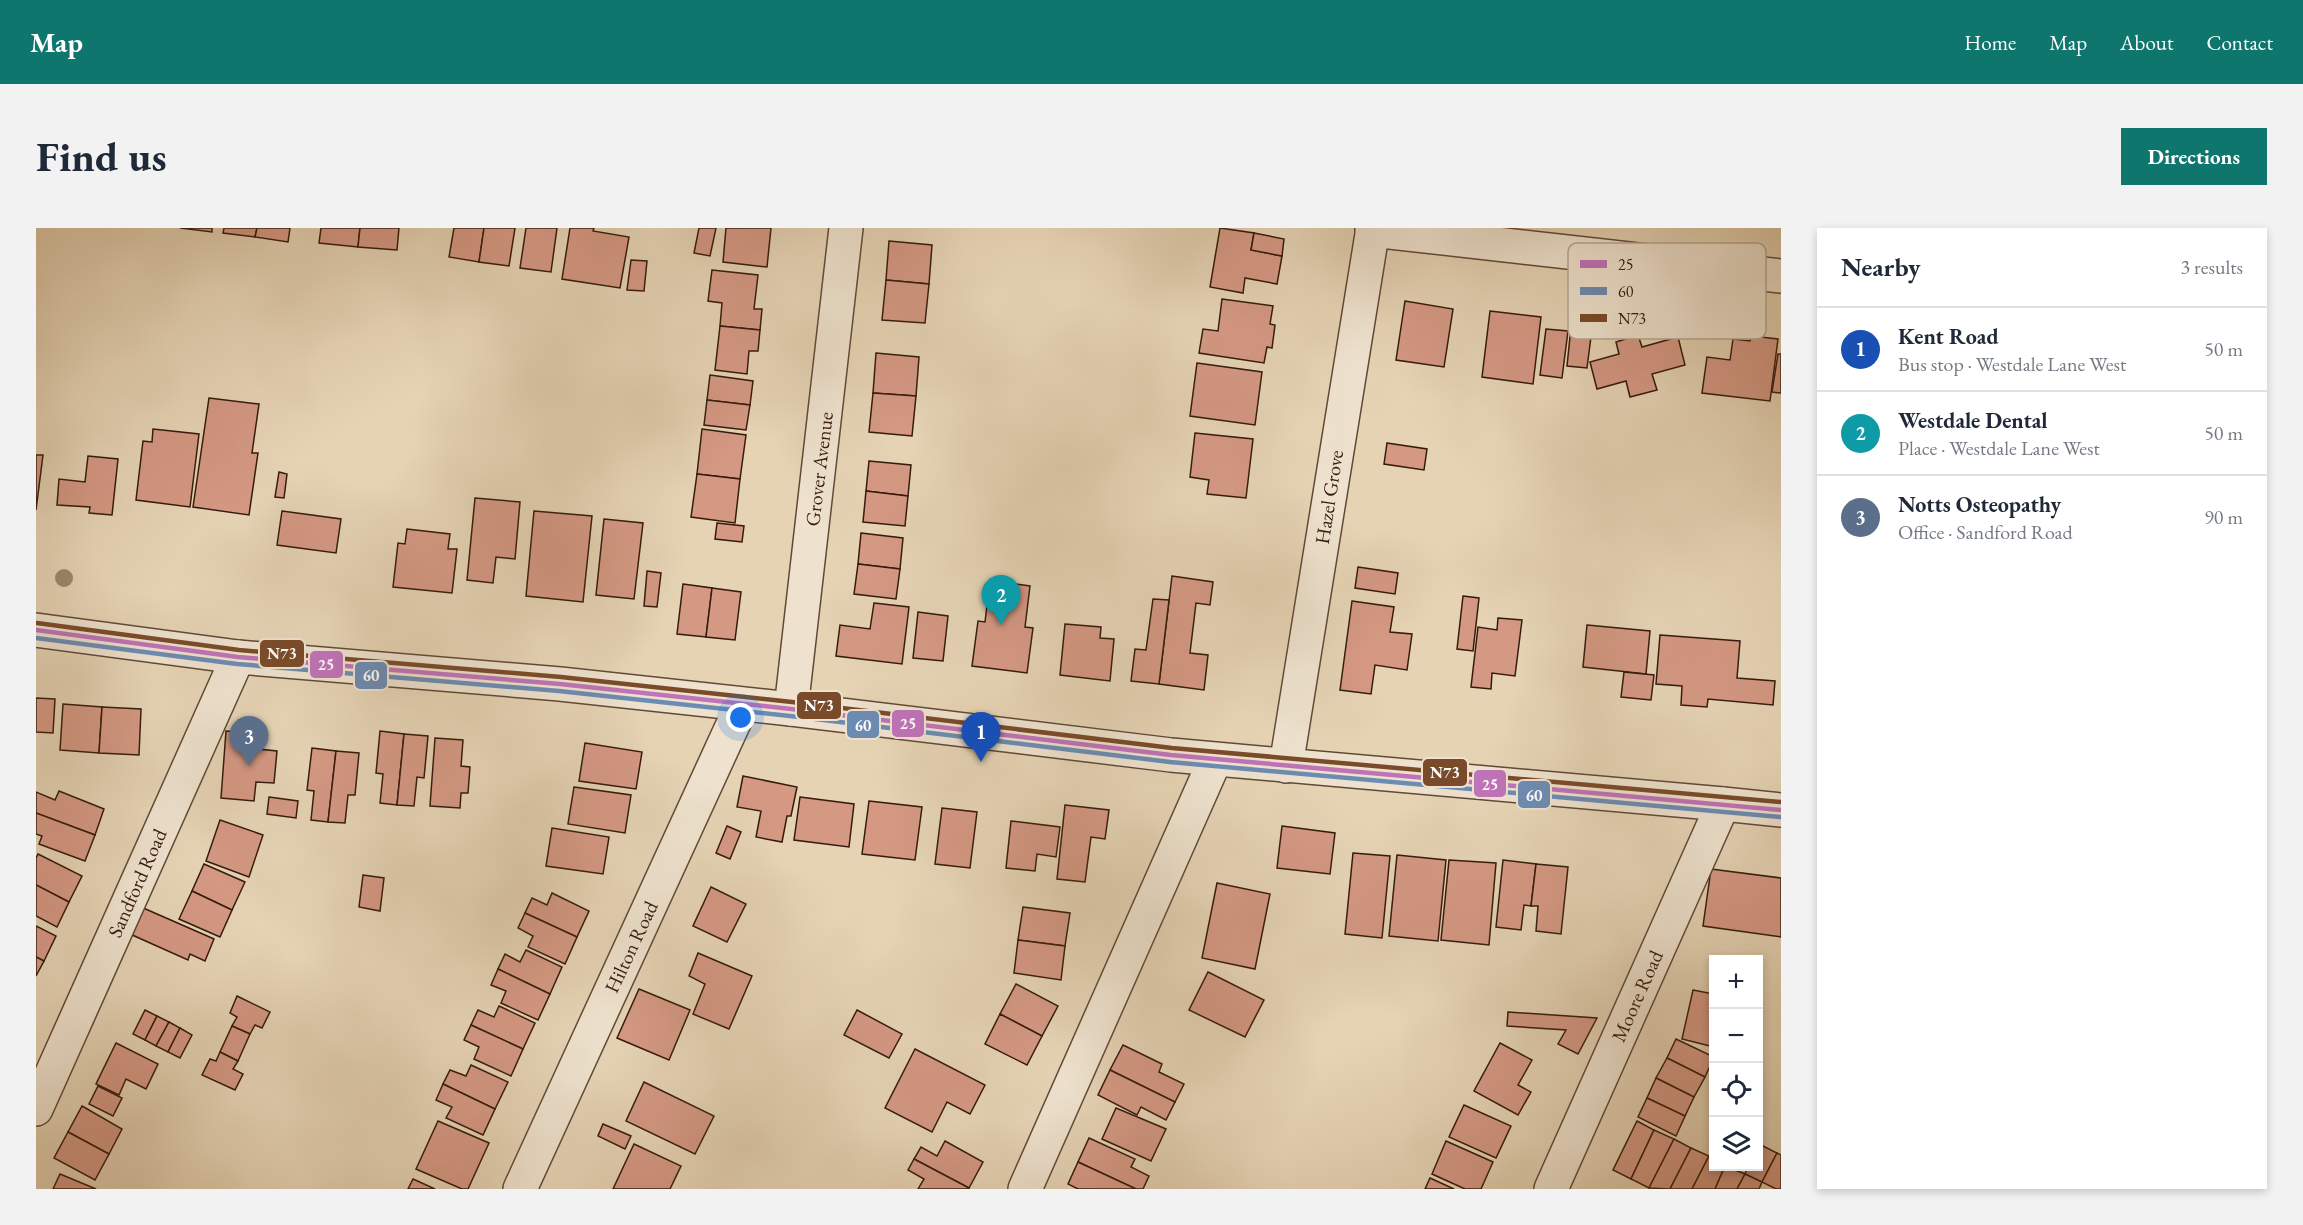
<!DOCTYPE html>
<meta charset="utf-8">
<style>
body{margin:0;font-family:"EB Garamond",serif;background:#f2f2f3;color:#1f2937}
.controls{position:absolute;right:18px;bottom:18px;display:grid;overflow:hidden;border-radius:0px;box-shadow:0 3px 9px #0003}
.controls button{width:54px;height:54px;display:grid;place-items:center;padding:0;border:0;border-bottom:2px solid #e0e1e3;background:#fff;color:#1f2937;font:30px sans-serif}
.you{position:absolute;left:705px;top:490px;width:21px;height:21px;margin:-15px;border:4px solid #fff;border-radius:50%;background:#1a73e8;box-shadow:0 0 0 9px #1a73e833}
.badge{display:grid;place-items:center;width:39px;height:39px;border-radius:50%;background:#0f766e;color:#fff;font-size:20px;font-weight:700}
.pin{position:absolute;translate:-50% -50px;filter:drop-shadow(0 2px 3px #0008)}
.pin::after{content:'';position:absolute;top:32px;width:21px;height:18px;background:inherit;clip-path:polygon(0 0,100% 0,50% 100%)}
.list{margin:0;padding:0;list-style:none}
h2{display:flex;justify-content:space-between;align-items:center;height:78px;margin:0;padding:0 24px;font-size:26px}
h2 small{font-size:20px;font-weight:400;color:#747a83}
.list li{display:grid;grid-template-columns:39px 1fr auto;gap:18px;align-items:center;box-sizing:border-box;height:84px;padding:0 24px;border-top:2px solid #e0e1e3}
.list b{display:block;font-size:22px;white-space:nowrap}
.list p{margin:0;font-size:20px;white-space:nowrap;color:#747a83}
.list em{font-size:20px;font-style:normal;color:#747a83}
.icon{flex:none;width:33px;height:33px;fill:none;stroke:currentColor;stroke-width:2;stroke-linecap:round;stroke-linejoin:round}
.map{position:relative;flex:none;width:1745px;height:961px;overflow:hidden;border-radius:0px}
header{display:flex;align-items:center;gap:36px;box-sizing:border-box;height:84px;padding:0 30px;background:#0f766e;color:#fff}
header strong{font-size:28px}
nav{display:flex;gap:33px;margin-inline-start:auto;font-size:21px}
.intro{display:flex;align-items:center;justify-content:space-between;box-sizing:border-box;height:144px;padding:0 36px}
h1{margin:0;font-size:42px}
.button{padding:15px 27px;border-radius:0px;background:#0f766e;color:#fff;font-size:21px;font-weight:700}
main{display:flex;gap:36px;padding:0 36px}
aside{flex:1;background:#fff;border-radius:0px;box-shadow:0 3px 9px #0003}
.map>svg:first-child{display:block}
.building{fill:#d49883;stroke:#361b0d;stroke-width:1.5}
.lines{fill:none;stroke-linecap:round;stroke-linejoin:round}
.minor-casing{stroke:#624937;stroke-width:36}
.minor{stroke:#eee2ce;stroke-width:33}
.bus-1-casing{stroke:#eee2ce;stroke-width:9}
.bus-2-casing{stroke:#eee2ce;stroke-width:9}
.bus-3-casing{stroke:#eee2ce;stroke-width:9}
.bus-1{stroke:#bf73b8;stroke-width:4.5}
.bus-2{stroke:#6c8cb4;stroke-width:4.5}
.bus-3{stroke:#7a4b2a;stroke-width:4.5}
.tree{fill:#9a886d}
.labels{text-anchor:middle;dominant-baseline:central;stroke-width:5;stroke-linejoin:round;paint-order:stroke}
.street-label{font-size:20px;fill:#361b0d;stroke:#eee2ce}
.key{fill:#eee2ce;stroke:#b7a694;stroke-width:1.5}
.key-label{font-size:16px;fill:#361b0d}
.line-badge{stroke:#eee2ce;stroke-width:2}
.badge-label{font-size:16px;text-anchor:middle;font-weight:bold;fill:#fff}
</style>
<header>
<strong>Map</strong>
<nav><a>Home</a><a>Map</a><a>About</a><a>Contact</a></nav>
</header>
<div class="intro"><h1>Find us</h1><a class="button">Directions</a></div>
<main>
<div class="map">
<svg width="1745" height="961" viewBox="0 0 1745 961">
<rect width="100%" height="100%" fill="#e5d3b4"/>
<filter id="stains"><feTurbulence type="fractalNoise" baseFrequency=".00333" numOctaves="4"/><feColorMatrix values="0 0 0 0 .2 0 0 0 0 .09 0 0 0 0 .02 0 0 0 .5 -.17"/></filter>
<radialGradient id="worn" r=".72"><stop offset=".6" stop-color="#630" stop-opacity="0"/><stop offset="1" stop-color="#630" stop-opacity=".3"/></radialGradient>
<g class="building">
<polygon points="144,0 176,0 176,4"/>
<polygon points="188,0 221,0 219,9 187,5"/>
<polygon points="221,0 254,0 252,14 219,9"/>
<polygon points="285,0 324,0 322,19 283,15"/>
<polygon points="324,0 363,0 361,22 322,19"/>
<polygon points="418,0 448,0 443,34 413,29"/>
<polygon points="448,0 479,0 473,38 443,34"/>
<polygon points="490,0 521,0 515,44 484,40"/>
<polygon points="534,0 558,0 557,3 593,9 584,60 526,51"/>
<polygon points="663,0 680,0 674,28 658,25"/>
<polygon points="690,0 735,0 731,39 687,34"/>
<polygon points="1184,0 1218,5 1215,22 1246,28 1241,56 1209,50 1207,65 1174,59"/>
<polygon points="1218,5 1248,11 1246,28 1215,22"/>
<polygon points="853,13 896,17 893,56 850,52"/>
<polygon points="595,32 611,33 608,63 591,62"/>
<polygon points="676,42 722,47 718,81 726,81 724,102 684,98 686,75 672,73"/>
<polygon points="850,52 893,56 889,95 846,92"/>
<polygon points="1186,71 1237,78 1234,96 1239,97 1236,120 1231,119 1228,135 1163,125 1167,101 1182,103"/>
<polygon points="1369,73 1417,81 1408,139 1360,132"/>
<polygon points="1454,83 1505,89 1497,156 1446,149"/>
<polygon points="684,98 724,102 722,123 713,123 711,146 679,142"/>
<polygon points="1535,99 1556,101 1551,140 1531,138"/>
<polygon points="1510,101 1532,103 1526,150 1504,147"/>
<polygon points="1602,107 1606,119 1642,109 1649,137 1616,146 1621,162 1594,169 1590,153 1561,161 1554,134 1583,126 1580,114"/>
<polygon points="1715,108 1742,111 1734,173 1666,165 1671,129 1694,132 1697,111 1714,113"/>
<polygon points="840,125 883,129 880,168 837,165"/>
<polygon points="1742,126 1745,126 1745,165 1736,164"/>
<polygon points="1161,135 1226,144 1219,197 1154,188"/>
<polygon points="674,147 717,153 714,177 671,172"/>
<polygon points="837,165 880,168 876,208 833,204"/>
<polygon points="173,170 223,176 216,225 222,225 213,287 157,279"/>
<polygon points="671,172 714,177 710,202 668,197"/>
<polygon points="117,201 163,206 154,279 100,272 107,213 116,214"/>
<polygon points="666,201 710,207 704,251 661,246"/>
<polygon points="1159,205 1217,211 1210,270 1171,266 1173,252 1154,249"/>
<polygon points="1351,215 1391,221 1388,242 1348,236"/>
<polygon points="0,227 7,227 0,282"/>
<polygon points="52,228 82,231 76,287 53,285 54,279 21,277 23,251 49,254"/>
<polygon points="833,233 875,237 872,268 830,263"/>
<polygon points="243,244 251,246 248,270 239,269"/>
<polygon points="661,246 704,251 699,295 655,289"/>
<polygon points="830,263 872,268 869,298 827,294"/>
<polygon points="439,270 484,274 479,331 460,329 457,355 431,352"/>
<polygon points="246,283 305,291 300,325 241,317"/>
<polygon points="498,283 556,288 547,374 490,368"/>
<polygon points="568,291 607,295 598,371 560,367"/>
<polygon points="681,295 708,298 706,314 679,311"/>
<polygon points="371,301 414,306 412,321 421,321 416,365 357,359 362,315 369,316"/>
<polygon points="825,305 867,310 864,341 822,336"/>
<polygon points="822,336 864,341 860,371 818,366"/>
<polygon points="1322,339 1362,345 1359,366 1319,360"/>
<polygon points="611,343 625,345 621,379 608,378"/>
<polygon points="1136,348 1177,354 1174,377 1160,375 1154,425 1172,427 1168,462 1123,456"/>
<polygon points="954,352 994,358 989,399 997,400 991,445 936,438 942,393 949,394"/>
<polygon points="647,356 676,360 670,409 641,406"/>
<polygon points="676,360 705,364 699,412 670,409"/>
<polygon points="1427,368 1443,370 1437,423 1421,421"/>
<polygon points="1117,371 1133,372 1123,456 1095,453 1099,421 1110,422"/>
<polygon points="1316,373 1358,379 1354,404 1376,406 1371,442 1339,437 1335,466 1304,462"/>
<polygon points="838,375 873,379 866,436 800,428 804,397 834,401"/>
<polygon points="882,384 912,388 907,433 877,430"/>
<polygon points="1462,390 1486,392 1479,448 1456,445 1455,461 1435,459 1442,399 1461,402"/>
<polygon points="1029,396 1065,399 1064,410 1078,411 1074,453 1024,447"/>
<polygon points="1551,397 1614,403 1610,446 1547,439"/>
<polygon points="1624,407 1704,413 1701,450 1739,453 1737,477 1672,471 1671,479 1645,477 1646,458 1620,456"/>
<polygon points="1588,444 1618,447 1615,472 1585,469"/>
<polygon points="0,470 19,471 17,505 0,504"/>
<polygon points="27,476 66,479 63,525 24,522"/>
<polygon points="66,479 105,481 103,527 63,525"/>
<polygon points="190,503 224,506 222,521 241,523 238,555 220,554 218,573 185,570"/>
<polygon points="344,503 368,506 361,577 344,575 347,546 340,545"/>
<polygon points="368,506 392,508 388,550 381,549 378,578 361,577"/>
<polygon points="399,510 427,512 425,538 434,539 432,565 425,565 424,580 394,578"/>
<polygon points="549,515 606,524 600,561 543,553"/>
<polygon points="276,520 300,523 292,594 275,592 278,563 271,562"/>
<polygon points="300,523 323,525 319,567 312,567 309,595 292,594"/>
<polygon points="707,548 761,559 755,588 751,588 746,614 720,609 725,583 701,579"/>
<polygon points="538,559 595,567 589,605 532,596"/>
<polygon points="23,563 68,581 59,607 0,585 0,564 19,572"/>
<polygon points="233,569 262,573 260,590 231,586"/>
<polygon points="764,569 818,576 813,619 758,612"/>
<polygon points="833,573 886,579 879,632 826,626"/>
<polygon points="1029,577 1073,582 1069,611 1055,609 1049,654 1021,651"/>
<polygon points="906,580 941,584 934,640 899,636"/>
<polygon points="0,585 59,607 49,633 3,616 6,608 0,606"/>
<polygon points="184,592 227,607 213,649 170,633"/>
<polygon points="975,593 1024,599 1020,629 1001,626 999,643 970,640"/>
<polygon points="691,598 705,604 694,631 680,625"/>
<polygon points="1246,598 1299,605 1294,646 1241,640"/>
<polygon points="516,600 573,609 567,646 510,638"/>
<polygon points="1317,625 1354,628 1346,710 1309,706"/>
<polygon points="2,626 46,648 33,674 0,657 0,630"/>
<polygon points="1361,627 1410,632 1402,713 1353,708"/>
<polygon points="1413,632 1460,635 1453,717 1405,712"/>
<polygon points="1467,632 1500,636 1495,678 1488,677 1485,702 1460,699"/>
<polygon points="168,636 209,654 196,682 156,663"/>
<polygon points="1500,636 1532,639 1525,706 1500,703 1502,678 1495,678"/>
<polygon points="1675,641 1745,650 1745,709 1667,698"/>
<polygon points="327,647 348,650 344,683 323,679"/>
<polygon points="1181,655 1234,666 1219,741 1166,730"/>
<polygon points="0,657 33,674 21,699 0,688"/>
<polygon points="675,659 710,676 691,714 657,698"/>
<polygon points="156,663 196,682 184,709 143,691"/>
<polygon points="516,665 553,683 541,709 489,685 496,670 511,677"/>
<polygon points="105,679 178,711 169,733 154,726 152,732 94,706"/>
<polygon points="987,679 1034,685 1029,718 982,712"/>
<polygon points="489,685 541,709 529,736 492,719 497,708 482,700"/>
<polygon points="0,698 20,708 8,733 0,729"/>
<polygon points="982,712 1029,718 1025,752 978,745"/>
<polygon points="490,722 526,739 514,766 462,741 469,726 484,734"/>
<polygon points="662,725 716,748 693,801 657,786 669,756 653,748"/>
<polygon points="0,729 8,733 0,748"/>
<polygon points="462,741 514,766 502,792 465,775 470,763 455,757"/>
<polygon points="1172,744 1228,772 1209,809 1153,782"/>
<polygon points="980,756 1022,778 1006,808 964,786"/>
<polygon points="603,761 654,782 633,832 581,810"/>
<polygon points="1657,762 1678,766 1678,819 1646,811"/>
<polygon points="201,768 234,784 226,800 219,797 214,806 196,798 201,789 194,785"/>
<polygon points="463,778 499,795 487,821 435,797 442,782 458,789"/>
<polygon points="109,782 121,788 109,812 97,806"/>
<polygon points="821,782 866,806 853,830 808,807"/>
<polygon points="1472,784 1561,790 1542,826 1522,816 1530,802 1471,798"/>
<polygon points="964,786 1006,808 991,837 949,816"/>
<polygon points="121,788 133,794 120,818 109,812"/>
<polygon points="133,794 144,800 132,824 120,818"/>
<polygon points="435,797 487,821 475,848 438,831 443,819 428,812"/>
<polygon points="196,798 214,806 202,833 184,824"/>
<polygon points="144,800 156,807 144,830 132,824"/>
<polygon points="1640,811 1678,829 1669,849 1631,830"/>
<polygon points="80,815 122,836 110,861 90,851 83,867 60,856"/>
<polygon points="1464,815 1496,832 1482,857 1495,864 1482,887 1438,863"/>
<polygon points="1087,817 1126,836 1123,844 1148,856 1139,874 1074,842"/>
<polygon points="879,821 949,857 934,886 911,874 896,904 849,880"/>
<polygon points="184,824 202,833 197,841 207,846 199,862 166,847 174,831 180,833"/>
<polygon points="1631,830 1669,849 1658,869 1620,850"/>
<polygon points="435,837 472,854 459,881 407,856 414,842 430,848"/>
<polygon points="1074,842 1139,874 1130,892 1105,879 1101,887 1062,867"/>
<polygon points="1620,850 1658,869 1649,888 1611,870"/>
<polygon points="608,854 678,888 659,926 590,893"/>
<polygon points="407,856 459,881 447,907 410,890 416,879 400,872"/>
<polygon points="62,858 86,870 77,888 53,876"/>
<polygon points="1611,870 1649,888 1640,908 1602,889"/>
<polygon points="1428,877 1475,898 1460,930 1413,909"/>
<polygon points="46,878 86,901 73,926 32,904"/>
<polygon points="1080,880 1130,901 1115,933 1066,911"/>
<polygon points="402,893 453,915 432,961 426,961 380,941"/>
<polygon points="1601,893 1618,902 1595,951 1577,942"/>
<polygon points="567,896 595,908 589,921 562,908"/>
<polygon points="1618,902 1638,911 1613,960 1595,951"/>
<polygon points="32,904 73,926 59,952 18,930"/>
<polygon points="1053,910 1099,931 1095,939 1113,948 1107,961 1100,961 1042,934"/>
<polygon points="1638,911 1655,920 1634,961 1613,960"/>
<polygon points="909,913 947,934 933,960 878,931 885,919 901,928"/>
<polygon points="1410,913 1457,934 1445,961 1429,961 1396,946"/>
<polygon points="598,916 645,938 634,961 577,961"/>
<polygon points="1723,916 1741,925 1726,954 1709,946 1712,938 1722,938"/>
<polygon points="1655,920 1673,928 1656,961 1634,961"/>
<polygon points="1741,925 1745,927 1745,961 1740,961 1726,954"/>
<polygon points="1673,928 1678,930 1678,938 1689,938 1679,961 1656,961"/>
<polygon points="878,931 933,960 932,961 882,961 888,951 872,942"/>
<polygon points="1042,934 1100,961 1042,961 1032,956"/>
<polygon points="1689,938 1709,946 1701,961 1679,961"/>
<polygon points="24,946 60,961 17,961"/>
<polygon points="1709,946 1726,954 1723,961 1701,961"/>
<polygon points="1394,950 1418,961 1389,961"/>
<polygon points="377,951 399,961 372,961"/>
</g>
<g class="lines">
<g class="minor-casing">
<g id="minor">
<polyline points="1336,2 1745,48"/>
<polyline points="0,402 202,429 524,456 755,481 1135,527 1687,576 1745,582"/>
<polyline points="755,481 810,0"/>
<polyline points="1250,538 1337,0"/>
<polyline points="0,881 202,429"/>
<polyline points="484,961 706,477"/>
<polyline points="989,961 1179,532"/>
<polyline points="1515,961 1687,576"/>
</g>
</g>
<use href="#minor" class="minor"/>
<g class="bus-1-casing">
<polyline id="bus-1" points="0,402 202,429 524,456 755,481 1135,527 1745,582"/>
</g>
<g class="bus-2-casing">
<polyline id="bus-2" points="0,410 201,436 523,463 754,488 1134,534 1744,589"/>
</g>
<g class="bus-3-casing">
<polyline id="bus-3" points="1,395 203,422 525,449 756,474 1136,520 1745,574"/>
</g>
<use href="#bus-1" class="bus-1"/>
<use href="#bus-2" class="bus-2"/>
<use href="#bus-3" class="bus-3"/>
</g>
<circle class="tree" cx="28" cy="350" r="9"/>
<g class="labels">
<g class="street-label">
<text transform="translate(783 241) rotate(-83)">Grover Avenue</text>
<text transform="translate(1293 269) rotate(-81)">Hazel Grove</text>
<text transform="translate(101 655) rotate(-66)">Sandford Road</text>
<text transform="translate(595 719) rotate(-65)">Hilton Road</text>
<text transform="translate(1601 768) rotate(-66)">Moore Road</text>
</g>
</g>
<rect x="1532" y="15" width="198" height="96" rx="9" class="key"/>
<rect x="1544" y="32" width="27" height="8" fill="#bf73b8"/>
<rect x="1544" y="59" width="27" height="8" fill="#6c8cb4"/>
<rect x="1544" y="86" width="27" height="8" fill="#7a4b2a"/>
<g class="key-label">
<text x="1582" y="42">25</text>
<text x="1582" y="69">60</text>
<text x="1582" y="96">N73</text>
</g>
<g class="line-badge">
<rect x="223" y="411" width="46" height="29" rx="6" fill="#7a4b2a"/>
<rect x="273" y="422" width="35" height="29" rx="6" fill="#bf73b8"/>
<rect x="318" y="433" width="34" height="29" rx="6" fill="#6c8cb4"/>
<rect x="760" y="463" width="46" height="29" rx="6" fill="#7a4b2a"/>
<rect x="855" y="481" width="34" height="29" rx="6" fill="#bf73b8"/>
<rect x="810" y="482" width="34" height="29" rx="6" fill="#6c8cb4"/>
<rect x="1386" y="530" width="46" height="29" rx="6" fill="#7a4b2a"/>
<rect x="1437" y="541" width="34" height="29" rx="6" fill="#bf73b8"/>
<rect x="1481" y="552" width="34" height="29" rx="6" fill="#6c8cb4"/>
</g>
<g class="badge-label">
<text x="246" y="431">N73</text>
<text x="290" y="442">25</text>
<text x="335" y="453">60</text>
<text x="783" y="483">N73</text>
<text x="872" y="501">25</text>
<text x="827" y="503">60</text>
<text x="1409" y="550">N73</text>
<text x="1454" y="562">25</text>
<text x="1498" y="573">60</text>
</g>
<rect width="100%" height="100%" filter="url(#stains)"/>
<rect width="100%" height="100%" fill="url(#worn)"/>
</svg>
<div class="controls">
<button>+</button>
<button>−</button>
<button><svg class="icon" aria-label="locate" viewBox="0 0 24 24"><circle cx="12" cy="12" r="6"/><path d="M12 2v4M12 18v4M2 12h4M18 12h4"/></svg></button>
<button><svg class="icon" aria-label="layers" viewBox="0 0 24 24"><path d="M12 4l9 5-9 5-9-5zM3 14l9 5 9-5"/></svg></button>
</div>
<div class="you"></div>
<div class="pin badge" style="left:945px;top:534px;background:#1a4fb4">1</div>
<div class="pin badge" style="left:965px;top:397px;background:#0f9aa8">2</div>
<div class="pin badge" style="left:213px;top:538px;background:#5c6f8a">3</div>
</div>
<aside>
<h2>Nearby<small>3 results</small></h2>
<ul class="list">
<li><span class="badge" style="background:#1a4fb4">1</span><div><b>Kent Road</b><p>Bus stop · Westdale Lane West</p></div><em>50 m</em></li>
<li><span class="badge" style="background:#0f9aa8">2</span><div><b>Westdale Dental</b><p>Place · Westdale Lane West</p></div><em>50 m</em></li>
<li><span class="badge" style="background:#5c6f8a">3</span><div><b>Notts Osteopathy</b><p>Office · Sandford Road</p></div><em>90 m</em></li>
</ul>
</aside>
</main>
